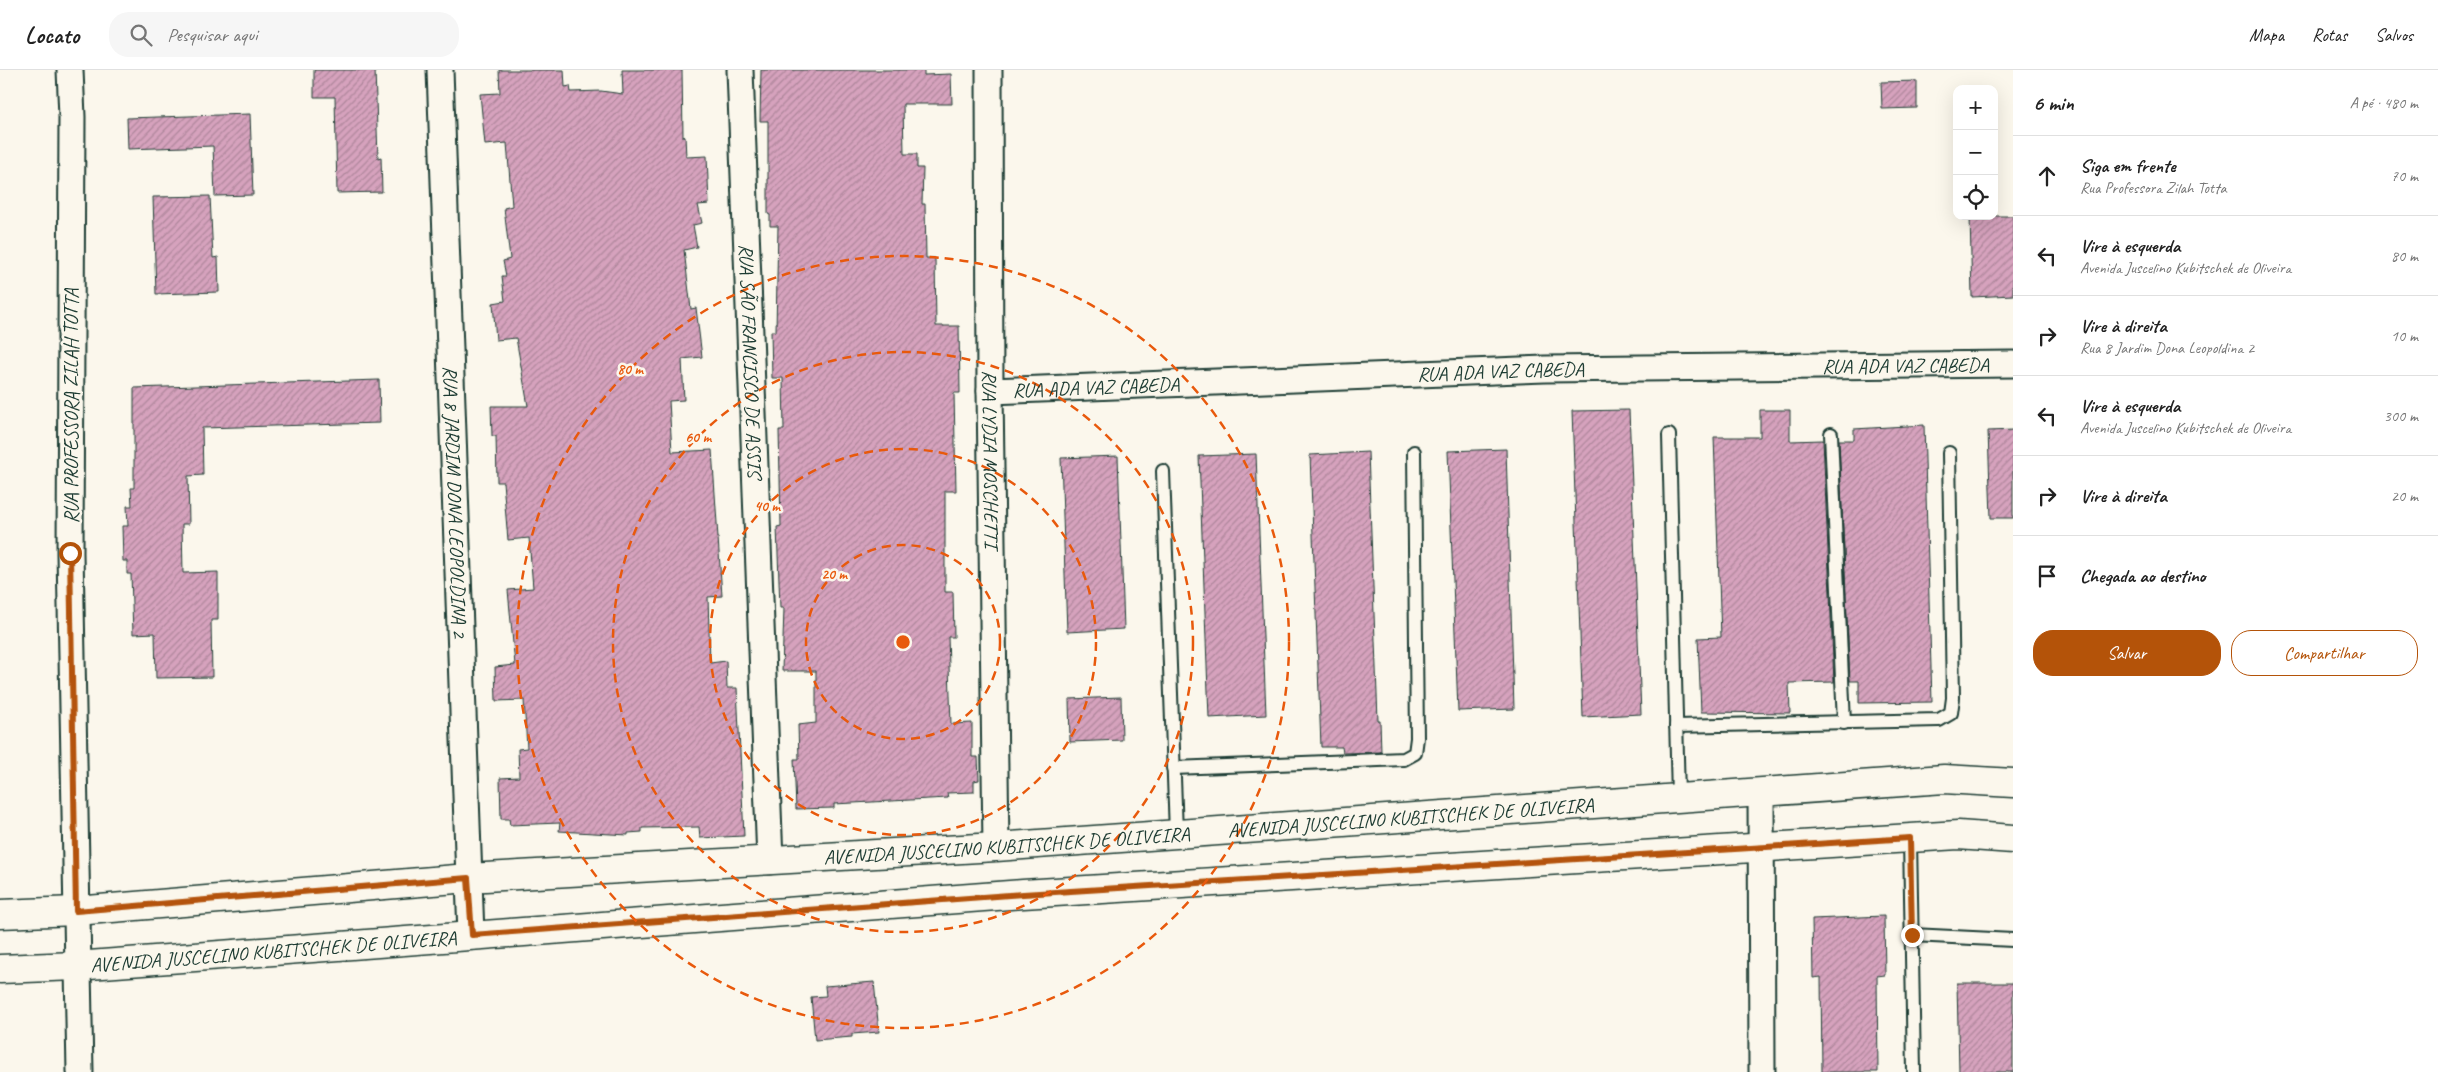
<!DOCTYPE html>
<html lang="pt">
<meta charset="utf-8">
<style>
body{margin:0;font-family:Caveat,sans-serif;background:#f6f6f6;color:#222}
.controls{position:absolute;right:15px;top:15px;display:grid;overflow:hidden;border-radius:10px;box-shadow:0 5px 20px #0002}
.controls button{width:45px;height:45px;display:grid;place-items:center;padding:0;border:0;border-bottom:1px solid #e0e0e0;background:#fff;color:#222;font:25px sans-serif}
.stop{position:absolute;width:15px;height:15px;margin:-11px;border:4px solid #b45309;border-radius:50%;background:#fff}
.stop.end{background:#b45309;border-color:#fff;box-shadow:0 1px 5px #0008}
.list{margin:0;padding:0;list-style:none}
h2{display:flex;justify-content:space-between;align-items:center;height:65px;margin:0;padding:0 20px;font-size:21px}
h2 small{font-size:16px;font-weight:400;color:#767676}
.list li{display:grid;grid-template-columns:32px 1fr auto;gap:15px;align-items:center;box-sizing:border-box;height:80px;padding:0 20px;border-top:1px solid #e0e0e0}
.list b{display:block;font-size:19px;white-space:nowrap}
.list p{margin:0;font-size:16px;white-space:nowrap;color:#767676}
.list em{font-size:16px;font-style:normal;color:#767676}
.actions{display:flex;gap:10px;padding:15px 20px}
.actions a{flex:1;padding:11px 0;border:1px solid #b45309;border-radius:20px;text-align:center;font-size:18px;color:#b45309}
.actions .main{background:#b45309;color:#fff}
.icon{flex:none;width:28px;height:28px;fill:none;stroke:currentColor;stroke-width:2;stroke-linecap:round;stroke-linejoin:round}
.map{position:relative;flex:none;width:2013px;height:1002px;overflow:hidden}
header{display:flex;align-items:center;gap:30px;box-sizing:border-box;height:70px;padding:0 25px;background:#fff;border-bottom:1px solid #e0e0e0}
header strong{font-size:24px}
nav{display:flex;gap:28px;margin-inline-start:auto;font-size:18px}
.search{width:350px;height:45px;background:#f6f6f6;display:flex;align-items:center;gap:12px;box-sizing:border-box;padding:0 18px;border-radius:20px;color:#767676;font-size:19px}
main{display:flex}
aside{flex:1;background:#fff}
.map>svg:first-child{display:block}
.building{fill:url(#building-hatch);stroke:#1f3d34}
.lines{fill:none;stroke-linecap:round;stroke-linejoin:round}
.lane-casing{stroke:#1f3d34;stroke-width:16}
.street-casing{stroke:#1f3d34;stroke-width:29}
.secondary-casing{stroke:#1f3d34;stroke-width:31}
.lane{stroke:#fbf7ec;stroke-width:12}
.street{stroke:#fbf7ec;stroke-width:25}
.secondary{stroke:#fbf7ec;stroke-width:28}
.route{stroke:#b45309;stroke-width:6}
.ring{fill:none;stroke:#e8590c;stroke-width:2.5;stroke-dasharray:9 6}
.labels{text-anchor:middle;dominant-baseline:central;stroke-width:5;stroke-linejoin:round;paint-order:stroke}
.street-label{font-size:20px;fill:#1f3d34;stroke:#fbf7ec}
.centre{fill:#e8590c;stroke:#fbf7ec;stroke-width:2.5}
.ring-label{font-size:15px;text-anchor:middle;font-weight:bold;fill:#e8590c;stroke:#fbf7ec;stroke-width:5;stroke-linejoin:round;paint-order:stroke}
</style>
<header>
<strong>Locato</strong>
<div class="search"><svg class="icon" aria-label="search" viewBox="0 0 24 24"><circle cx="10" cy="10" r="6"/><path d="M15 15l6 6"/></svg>Pesquisar aqui</div>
<nav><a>Mapa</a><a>Rotas</a><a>Salvos</a></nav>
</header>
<main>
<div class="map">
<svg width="2013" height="1002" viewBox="0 0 2013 1002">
<defs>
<pattern id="building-hatch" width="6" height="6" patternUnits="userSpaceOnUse" patternTransform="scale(1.25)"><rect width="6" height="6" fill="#d6a2bd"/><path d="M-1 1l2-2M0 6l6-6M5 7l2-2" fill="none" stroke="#ad859a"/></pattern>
</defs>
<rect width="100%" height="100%" fill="#fbf7ec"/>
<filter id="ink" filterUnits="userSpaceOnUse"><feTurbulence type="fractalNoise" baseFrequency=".02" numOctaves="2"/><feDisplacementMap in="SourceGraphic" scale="10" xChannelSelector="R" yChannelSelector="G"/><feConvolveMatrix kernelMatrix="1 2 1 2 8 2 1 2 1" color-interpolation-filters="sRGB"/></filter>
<g filter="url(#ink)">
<g class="building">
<polygon points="314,0 375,0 378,88 381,87 382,122 337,123 335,27 314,27"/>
<polygon points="499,0 564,0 565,17 570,16 571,22 601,21 623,24 622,0 682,0 683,67 685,66 686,87 707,86 709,134 698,135 702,153 693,155 697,177 684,180 691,239 696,238 702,287 682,289 684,330 669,331 672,382 712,380 722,526 708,527 710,593 726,591 727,618 737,618 744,766 700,768 699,757 642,758 642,762 628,763 628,765 559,761 560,753 510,755 509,749 501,749 500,708 519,707 518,679 527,678 524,630 496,631 495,597 515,595 508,520 533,518 529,468 508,470 503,412 497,412 496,366 492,366 491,336 528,336 516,268 496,270 493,233 505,231 502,206 506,206 503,191 510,189 504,138 512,136 507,73 485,75 480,24 500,23"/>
<polygon points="761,0 924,0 924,5 951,4 952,34 903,34 904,84 917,84 917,98 923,98 922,134 925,134 926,188 935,188 936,256 959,256 960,323 954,323 956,421 945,421 945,522 953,522 954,567 948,567 951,654 972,653 972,687 978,687 979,710 974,711 974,722 947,723 948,728 834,734 834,738 796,739 794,689 799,689 798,655 816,653 816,601 782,601 784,538 780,538 777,457 781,456 779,360 784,360 783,308 772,308 771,261 776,261 778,156 770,156 770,145 768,144 768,51 760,51"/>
<polygon points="1917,11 1917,38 1882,39 1881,12"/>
<polygon points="250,44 253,125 215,126 213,76 128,79 127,48"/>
<polygon points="210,126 213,188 218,187 219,222 156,224 153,127"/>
<polygon points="1970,146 2013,146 2013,225 1972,227"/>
<polygon points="379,310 380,353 202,358 203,405 188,406 189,454 182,454 183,503 218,502 218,550 211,550 212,607 156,608 155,563 133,564 131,504 127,504 127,491 123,491 122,456 128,456 127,436 132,436 131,418 134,418 134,318"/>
<polygon points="1629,340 1641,644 1583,647 1572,341"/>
<polygon points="1760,340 1790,340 1790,371 1823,370 1834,612 1789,613 1790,643 1701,642 1698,568 1721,567 1714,367 1760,367"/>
<polygon points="1924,355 1932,632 1859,633 1859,611 1850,611 1839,370 1854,370 1854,359"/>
<polygon points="2013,360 2013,448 1991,448 1988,361"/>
<polygon points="1506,379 1514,639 1458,641 1448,381"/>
<polygon points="1368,382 1378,651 1380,651 1381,682 1343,683 1342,677 1321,677 1310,385"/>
<polygon points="1256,384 1266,645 1209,648 1199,386"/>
<polygon points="1118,386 1124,559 1067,562 1061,388"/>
<polygon points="1121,627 1122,670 1070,672 1069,629"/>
<polygon points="1884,846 1885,905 1877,906 1878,1002 1822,1002 1821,907 1813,908 1812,849"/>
<polygon points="874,912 879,962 852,964 852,967 815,970 811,927 826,926 825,916"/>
<polygon points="1957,913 2013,913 2013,1002 1959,1002"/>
</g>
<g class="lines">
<g class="lane-casing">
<g id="lane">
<polyline points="1831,364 1844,653"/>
<polyline points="1669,365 1678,727"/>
<polyline points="1163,401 1176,763"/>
<polyline points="1676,656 1939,650 1951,643 1953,628 1949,383"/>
<polyline points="1173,698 1404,689 1415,683 1417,668 1414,382"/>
<polyline points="1910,768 1914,1002"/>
<polyline points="1912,865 2013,870"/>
</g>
</g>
<g class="street-casing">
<g id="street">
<polyline points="70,0 72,47 70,483 80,1002"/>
<path id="s1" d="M 440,0 L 471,865"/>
<path id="s2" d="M 740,0 L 770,791"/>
<path id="s3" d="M 989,0 L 990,321 L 996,777"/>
<path id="s4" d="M 990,321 L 1545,299 L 2013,294"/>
<polyline points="1761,722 1762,1002"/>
</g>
</g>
<g class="secondary-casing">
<g id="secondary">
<path id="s5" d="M 0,844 L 76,841 L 468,808 L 996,777 L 1944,709 L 2013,713"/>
<path id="s6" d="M 0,899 L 76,896 L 1023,824 L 1958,765 L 2013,769"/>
</g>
</g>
<use href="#lane" class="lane"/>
<use href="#street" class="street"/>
<use href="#secondary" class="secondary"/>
</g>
</g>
<g class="lines" filter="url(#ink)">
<polyline class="route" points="70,483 76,841 468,808 472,865 1023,824 1910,768 1912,865"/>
</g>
<g class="ring">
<circle cx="903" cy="572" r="97"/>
<circle cx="903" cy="572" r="193"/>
<circle cx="903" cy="572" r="290"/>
<circle cx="903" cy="572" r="386"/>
</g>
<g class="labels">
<g class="street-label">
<text stroke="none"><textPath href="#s2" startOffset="291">RUA SÃO FRANCISCO DE ASSIS</textPath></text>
<text stroke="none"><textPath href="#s4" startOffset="916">RUA ADA VAZ CABEDA</textPath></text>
<text stroke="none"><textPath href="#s4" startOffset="511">RUA ADA VAZ CABEDA</textPath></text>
<text stroke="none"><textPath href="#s4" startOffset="106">RUA ADA VAZ CABEDA</textPath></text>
<text transform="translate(71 336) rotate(-90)">RUA PROFESSORA ZILAH TOTTA</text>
<text stroke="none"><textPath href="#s3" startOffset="389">RUA LYDIA MOSCHETTI</textPath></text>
<text stroke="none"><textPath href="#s1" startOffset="432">RUA 8 JARDIM DONA LEOPOLDINA 2</textPath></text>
<text stroke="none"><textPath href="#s5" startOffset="1414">AVENIDA JUSCELINO KUBITSCHEK DE OLIVEIRA</textPath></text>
<text stroke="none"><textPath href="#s5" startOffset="1009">AVENIDA JUSCELINO KUBITSCHEK DE OLIVEIRA</textPath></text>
<text stroke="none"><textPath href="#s6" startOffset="274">AVENIDA JUSCELINO KUBITSCHEK DE OLIVEIRA</textPath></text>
</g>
</g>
<circle cx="903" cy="572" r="8" class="centre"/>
<g class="ring-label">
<text x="630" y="304">80 m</text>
<text x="698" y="372">60 m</text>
<text x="767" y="441">40 m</text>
<text x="834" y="509">20 m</text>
</g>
</svg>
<div class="controls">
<button>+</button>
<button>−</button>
<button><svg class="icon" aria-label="locate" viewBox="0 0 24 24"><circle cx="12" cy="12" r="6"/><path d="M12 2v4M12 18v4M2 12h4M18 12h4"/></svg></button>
</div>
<div class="stop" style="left:70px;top:483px"></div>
<div class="stop end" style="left:1912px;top:865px"></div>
</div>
<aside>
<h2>6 min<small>A pé · 480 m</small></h2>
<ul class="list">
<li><svg class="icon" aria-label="ahead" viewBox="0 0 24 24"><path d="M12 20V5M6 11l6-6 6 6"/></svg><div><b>Siga em frente</b><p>Rua Professora Zilah Totta</p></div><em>70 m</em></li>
<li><svg class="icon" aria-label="left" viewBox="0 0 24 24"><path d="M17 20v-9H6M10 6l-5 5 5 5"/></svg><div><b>Vire à esquerda</b><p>Avenida Juscelino Kubitschek de Oliveira</p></div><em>80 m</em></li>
<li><svg class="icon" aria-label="right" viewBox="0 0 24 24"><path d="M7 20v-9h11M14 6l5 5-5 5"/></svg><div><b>Vire à direita</b><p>Rua 8 Jardim Dona Leopoldina 2</p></div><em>10 m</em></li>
<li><svg class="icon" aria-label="left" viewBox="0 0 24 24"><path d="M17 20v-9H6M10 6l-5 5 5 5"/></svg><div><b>Vire à esquerda</b><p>Avenida Juscelino Kubitschek de Oliveira</p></div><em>300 m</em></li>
<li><svg class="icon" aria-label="right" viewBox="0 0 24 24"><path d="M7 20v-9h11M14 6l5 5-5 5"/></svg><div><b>Vire à direita</b></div><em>20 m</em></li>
<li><svg class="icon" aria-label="arrive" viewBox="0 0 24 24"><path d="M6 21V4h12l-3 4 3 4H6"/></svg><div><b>Chegada ao destino</b></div></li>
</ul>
<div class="actions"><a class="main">Salvar</a><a>Compartilhar</a></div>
</aside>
</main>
